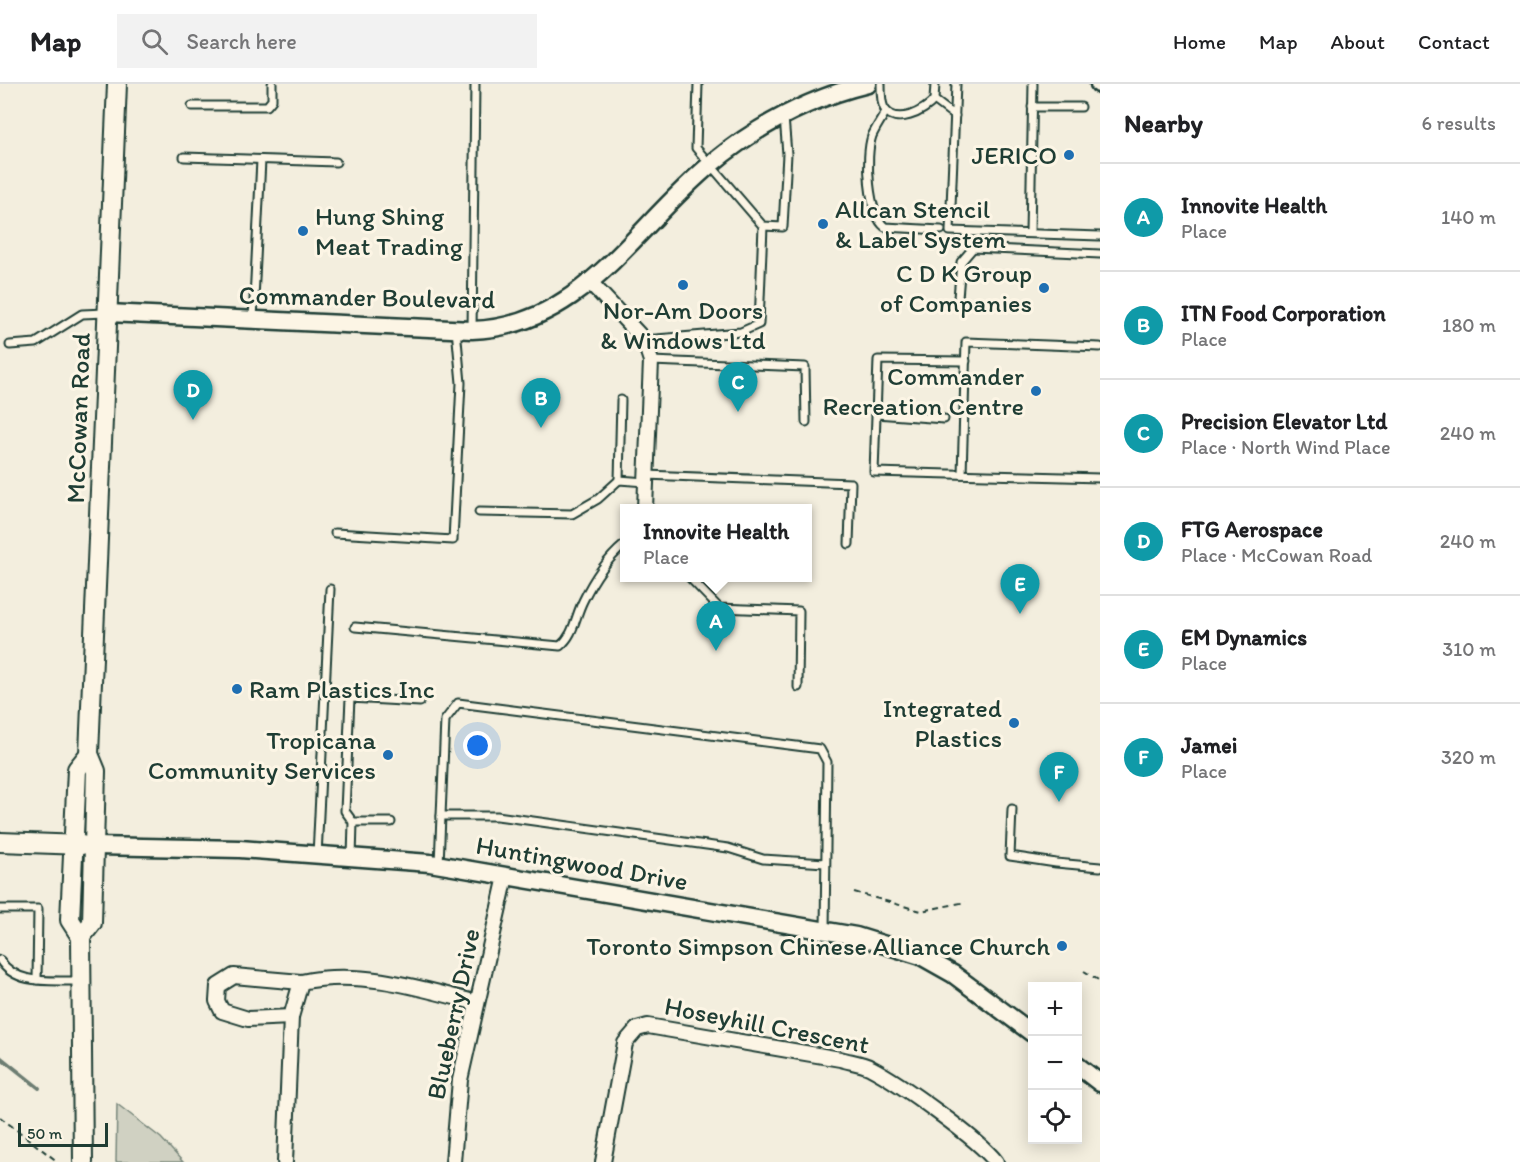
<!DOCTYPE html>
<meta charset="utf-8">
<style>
body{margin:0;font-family:Itim,sans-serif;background:#f2f2f2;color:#202124}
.controls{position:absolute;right:18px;bottom:18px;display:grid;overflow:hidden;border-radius:0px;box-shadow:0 3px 15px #0003}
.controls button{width:54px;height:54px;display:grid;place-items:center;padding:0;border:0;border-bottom:2px solid #e0e0e0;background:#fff;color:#202124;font:30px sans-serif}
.scale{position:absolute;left:18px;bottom:15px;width:90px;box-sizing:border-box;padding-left:6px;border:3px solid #1f3d34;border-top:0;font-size:16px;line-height:21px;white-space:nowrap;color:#1f3d34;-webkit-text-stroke:4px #fcf5e5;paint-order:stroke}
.you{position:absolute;left:478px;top:662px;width:21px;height:21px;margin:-15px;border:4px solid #fff;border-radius:50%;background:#1a73e8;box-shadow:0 0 0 9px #1a73e833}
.badge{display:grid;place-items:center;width:39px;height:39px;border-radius:50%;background:#1a73e8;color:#fff;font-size:20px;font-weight:700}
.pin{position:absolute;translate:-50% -50px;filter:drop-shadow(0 2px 3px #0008)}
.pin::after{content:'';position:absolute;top:32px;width:21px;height:18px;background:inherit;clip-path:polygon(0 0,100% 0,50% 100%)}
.popup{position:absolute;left:620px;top:420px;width:192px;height:78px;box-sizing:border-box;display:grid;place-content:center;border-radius:0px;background:#fff;filter:drop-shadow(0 2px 4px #0005);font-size:20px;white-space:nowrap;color:#757577}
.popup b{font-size:22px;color:#202124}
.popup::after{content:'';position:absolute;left:50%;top:100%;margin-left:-12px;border:12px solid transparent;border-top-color:#fff}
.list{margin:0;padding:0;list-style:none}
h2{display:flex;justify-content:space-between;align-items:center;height:78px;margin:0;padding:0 24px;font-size:26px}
h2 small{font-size:20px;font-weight:400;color:#757577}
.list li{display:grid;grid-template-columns:39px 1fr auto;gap:18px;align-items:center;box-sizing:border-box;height:108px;padding:0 24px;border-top:2px solid #e0e0e0}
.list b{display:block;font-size:22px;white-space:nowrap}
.list p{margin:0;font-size:20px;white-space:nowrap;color:#757577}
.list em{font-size:20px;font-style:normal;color:#757577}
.icon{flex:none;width:33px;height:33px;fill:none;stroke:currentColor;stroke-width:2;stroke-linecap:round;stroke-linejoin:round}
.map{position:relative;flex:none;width:1100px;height:1078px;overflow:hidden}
header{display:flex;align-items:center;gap:36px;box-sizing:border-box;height:84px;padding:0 30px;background:#fff;border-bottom:2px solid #e0e0e0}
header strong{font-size:28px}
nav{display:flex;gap:33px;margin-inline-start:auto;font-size:21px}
.search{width:420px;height:54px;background:#f2f2f2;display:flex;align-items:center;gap:15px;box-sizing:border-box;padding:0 21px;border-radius:0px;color:#757577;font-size:22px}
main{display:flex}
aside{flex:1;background:#fff}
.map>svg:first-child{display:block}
.green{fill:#d0d1c2;stroke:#78877b;stroke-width:1.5}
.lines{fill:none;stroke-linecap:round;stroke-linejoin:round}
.stream{stroke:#6c7d72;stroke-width:4}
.service-casing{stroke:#1f3d34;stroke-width:11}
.minor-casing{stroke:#1f3d34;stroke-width:18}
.tertiary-casing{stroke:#1f3d34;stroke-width:21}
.secondary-casing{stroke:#1f3d34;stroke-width:22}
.path{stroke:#1f3d34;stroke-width:2;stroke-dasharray:6 4.5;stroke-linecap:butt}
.service{stroke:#fcf5e5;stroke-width:7}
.minor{stroke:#fcf5e5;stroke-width:14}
.tertiary{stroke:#fcf5e5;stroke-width:16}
.secondary{stroke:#fcf5e5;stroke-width:18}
.poi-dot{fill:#1f6fb2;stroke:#fcf5e5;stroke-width:2}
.labels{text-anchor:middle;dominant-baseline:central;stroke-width:6;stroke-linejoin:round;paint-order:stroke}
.poi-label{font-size:26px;fill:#1f3d34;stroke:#fcf5e5;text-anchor:end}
.street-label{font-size:26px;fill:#1f3d34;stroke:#fcf5e5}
</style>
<header>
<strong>Map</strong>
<div class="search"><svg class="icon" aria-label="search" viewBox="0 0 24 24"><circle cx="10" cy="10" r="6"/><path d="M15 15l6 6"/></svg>Search here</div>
<nav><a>Home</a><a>Map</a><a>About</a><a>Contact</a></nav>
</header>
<main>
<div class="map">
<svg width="1100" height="1078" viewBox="0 0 1100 1078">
<rect width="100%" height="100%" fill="#f3eede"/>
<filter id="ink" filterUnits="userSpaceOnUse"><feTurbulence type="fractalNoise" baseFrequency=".0167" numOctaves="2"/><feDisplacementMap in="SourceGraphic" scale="12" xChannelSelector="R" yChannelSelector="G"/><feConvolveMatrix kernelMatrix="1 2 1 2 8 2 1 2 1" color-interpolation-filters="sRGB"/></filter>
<g filter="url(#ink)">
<polygon class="green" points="117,1020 161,1054 183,1078 116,1078"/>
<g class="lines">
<polyline class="stream" points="0,973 39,1004"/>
<g class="service-casing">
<g id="service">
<path d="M 881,0 C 881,7 881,18 884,24 C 895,43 925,27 934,16"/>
<polyline points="935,0 934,16 955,32"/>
<polyline points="956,0 950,147 1100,152"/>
<polyline points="192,22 267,22 272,16 272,0"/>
<polyline points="1032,23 1081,23"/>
<path d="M 886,27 C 882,35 876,43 872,52 C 865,72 868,130 885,143 L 941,146"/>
<polyline points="184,73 336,78"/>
<polyline points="763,142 783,143 787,70 784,33"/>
<polyline points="1030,148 1033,0"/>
<polyline points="958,214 961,178 973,164 1100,170"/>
<polyline points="253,235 261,76"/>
<polyline points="472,246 475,0"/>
<polyline points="644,256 741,248 759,240 763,142 696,64 698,0"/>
<polyline points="10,261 36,259 82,230 105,229"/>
<polyline points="651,277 805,283 806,338"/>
<polyline points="966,277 878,276 874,388 1100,394"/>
<polyline points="876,330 944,335"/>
<polyline points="962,390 966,258 1100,263"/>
<polyline points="646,391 851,399 849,460"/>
<polyline points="619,396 621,316"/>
<polyline points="479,428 572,430 598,415 619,396 646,398"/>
<polyline points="335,449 453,456 461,299 456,245"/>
<polyline points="690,494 719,524 799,527 798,603"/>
<path d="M 355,543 L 560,562 C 574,551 575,533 583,517 C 593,496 606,476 624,461"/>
<polyline points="1012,725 1010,772 1056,779 1100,783"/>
<polyline points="441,732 497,732 728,764 763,775 825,779"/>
<polyline points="353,738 345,727 350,614 420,618"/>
<polyline points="317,772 330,505"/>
<polyline points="352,774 353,738 391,738"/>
<polyline points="439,780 445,636 458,619 820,665 827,678 825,847"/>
<polyline points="0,825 38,825 37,896"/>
<path d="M 0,876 C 16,902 52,896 79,897"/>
</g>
</g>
<g class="minor-casing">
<g id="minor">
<polyline points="590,198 644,256 651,277 645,424"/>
<polyline points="291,933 248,935 222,927 217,917 218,902 234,892 301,898"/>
<path d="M 285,1078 L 291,933 L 301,898 C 360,885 420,904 477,919"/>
<polyline points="453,1078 460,996 506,792"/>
<path d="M 603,1078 L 625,959 L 637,945 L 648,942 L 840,975 C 850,978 862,979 871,984 C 898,998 979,1055 996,1078"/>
</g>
</g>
<g class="tertiary-casing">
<g id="tertiary">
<polyline points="1099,0 1100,0"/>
<path d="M 108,229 L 472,246 C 582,243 635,142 711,80 C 757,42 810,14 868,0"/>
<polyline points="95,762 240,765 430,779 856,852 921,872 953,890 1032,949"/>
<polyline points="1078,982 1100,999"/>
</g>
</g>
<g class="secondary-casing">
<g id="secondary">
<polyline points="0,758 82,761"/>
<polyline points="81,853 92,839 96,687 89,670 117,0"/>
<polyline points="83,1078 81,853 70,836 77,685 89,670"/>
</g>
</g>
<g class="path">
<polyline points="854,808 921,827 966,818"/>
<polyline points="1084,887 1100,897"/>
<polyline points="0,1033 58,1078"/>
</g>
<use href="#service" class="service"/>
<use href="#minor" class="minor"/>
<use href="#tertiary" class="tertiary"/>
<use href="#secondary" class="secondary"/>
</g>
</g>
<g class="poi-dot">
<circle cx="1069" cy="71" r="6"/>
<circle cx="823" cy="140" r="6"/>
<circle cx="303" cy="147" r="6"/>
<circle cx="683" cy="201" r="6"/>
<circle cx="1044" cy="204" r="6"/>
<circle cx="1036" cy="307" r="6"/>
<circle cx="237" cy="605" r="6"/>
<circle cx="1014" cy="639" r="6"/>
<circle cx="388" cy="671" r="6"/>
<circle cx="1062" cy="862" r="6"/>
</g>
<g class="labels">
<g class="poi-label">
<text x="1057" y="71">JERICO</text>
<text x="835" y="125" text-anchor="start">Allcan Stencil<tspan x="835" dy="30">&amp; Label System</tspan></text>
<text x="315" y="132" text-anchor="start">Hung Shing<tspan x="315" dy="30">Meat Trading</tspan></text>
<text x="1032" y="189">C D K Group<tspan x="1032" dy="30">of Companies</tspan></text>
<text x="683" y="226" text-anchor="middle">Nor-Am Doors<tspan x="683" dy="30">&amp; Windows Ltd</tspan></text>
<text x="1024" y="292">Commander<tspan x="1024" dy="30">Recreation Centre</tspan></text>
<text x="249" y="605" text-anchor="start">Ram Plastics Inc</text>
<text x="1002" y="624">Integrated<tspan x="1002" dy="30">Plastics</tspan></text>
<text x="376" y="656">Tropicana<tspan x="376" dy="30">Community Services</tspan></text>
<text x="1050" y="862">Toronto Simpson Chinese Alliance Church</text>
</g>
<g class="street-label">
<text transform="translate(367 213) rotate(1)">Commander Boulevard</text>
<text transform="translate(78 334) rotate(-88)">McCowan Road</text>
<text transform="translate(582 779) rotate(10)">Huntingwood Drive</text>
<text transform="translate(453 930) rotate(-78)">Blueberry Drive</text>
<text transform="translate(767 941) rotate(11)">Hoseyhill Crescent</text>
</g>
</g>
</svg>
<div class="controls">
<button>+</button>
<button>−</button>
<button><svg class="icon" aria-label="locate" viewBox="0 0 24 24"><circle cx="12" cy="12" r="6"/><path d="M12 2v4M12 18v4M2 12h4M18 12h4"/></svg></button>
</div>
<div class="scale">50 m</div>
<div class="you"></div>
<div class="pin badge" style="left:716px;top:567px;background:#0f9aa8">A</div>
<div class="popup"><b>Innovite Health</b>Place</div>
<div class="pin badge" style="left:541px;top:344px;background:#0f9aa8">B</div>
<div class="pin badge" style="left:738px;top:328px;background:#0f9aa8">C</div>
<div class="pin badge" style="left:193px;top:336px;background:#0f9aa8">D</div>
<div class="pin badge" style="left:1020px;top:530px;background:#0f9aa8">E</div>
<div class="pin badge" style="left:1059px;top:718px;background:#0f9aa8">F</div>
</div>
<aside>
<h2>Nearby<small>6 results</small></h2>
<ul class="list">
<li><span class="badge" style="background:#0f9aa8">A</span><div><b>Innovite Health</b><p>Place</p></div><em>140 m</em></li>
<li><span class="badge" style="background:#0f9aa8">B</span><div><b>ITN Food Corporation</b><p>Place</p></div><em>180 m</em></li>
<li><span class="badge" style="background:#0f9aa8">C</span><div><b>Precision Elevator Ltd</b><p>Place · North Wind Place</p></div><em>240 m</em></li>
<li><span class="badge" style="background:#0f9aa8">D</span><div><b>FTG Aerospace</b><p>Place · McCowan Road</p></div><em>240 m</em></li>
<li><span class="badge" style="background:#0f9aa8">E</span><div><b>EM Dynamics</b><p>Place</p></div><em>310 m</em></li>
<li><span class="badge" style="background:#0f9aa8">F</span><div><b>Jamei</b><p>Place</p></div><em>320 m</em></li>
</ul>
</aside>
</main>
